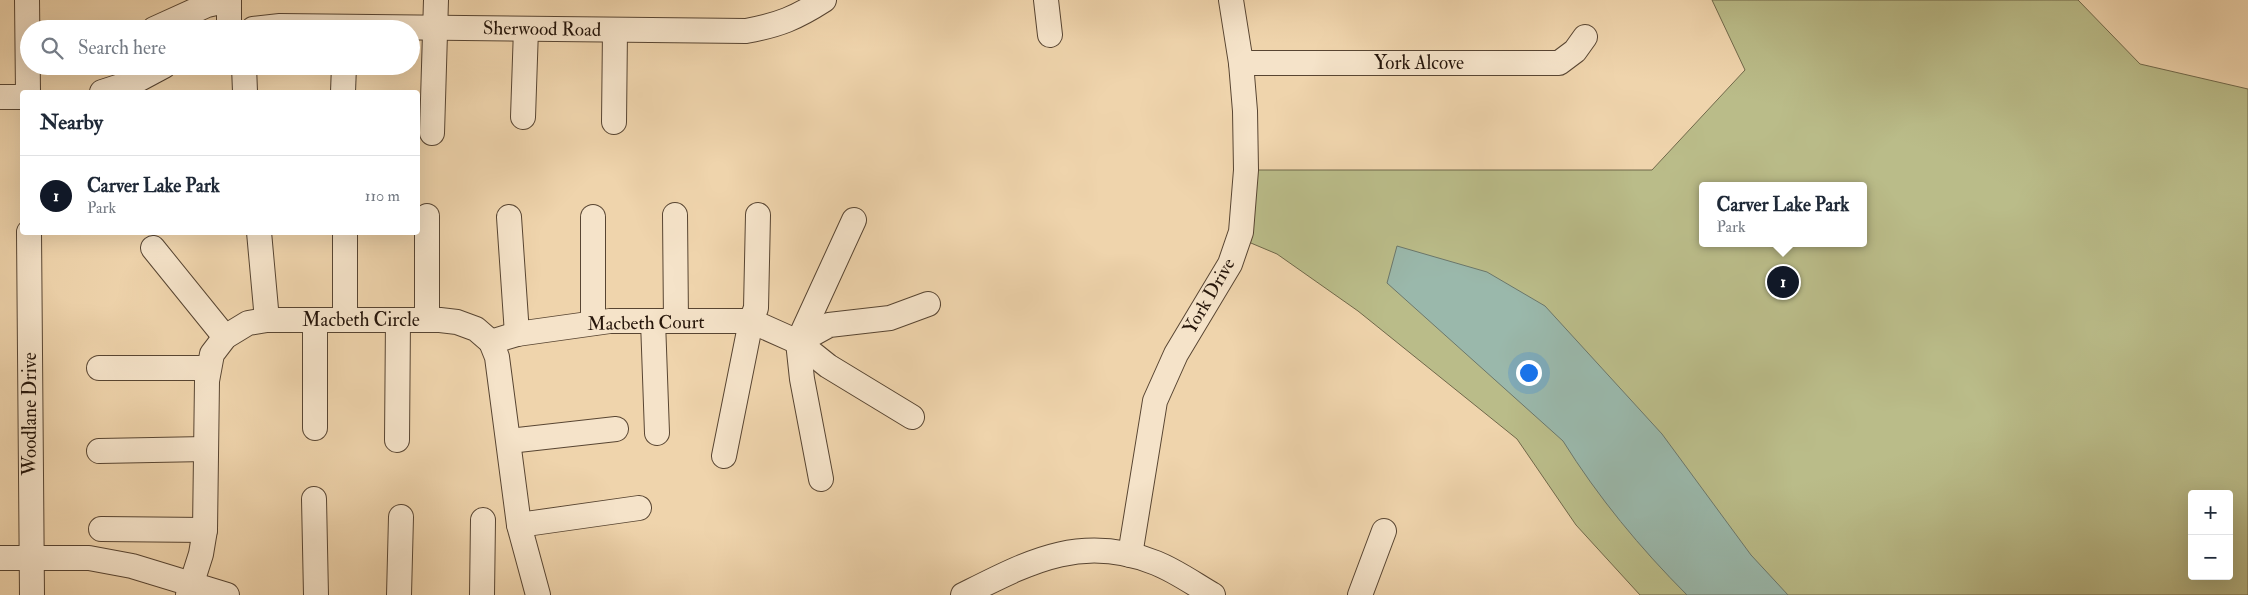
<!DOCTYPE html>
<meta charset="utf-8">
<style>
body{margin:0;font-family:"IM FELL Double Pica",serif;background:#f2f2f3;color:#1f2937}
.controls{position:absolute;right:15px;bottom:15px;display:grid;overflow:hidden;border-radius:5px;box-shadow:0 5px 20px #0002}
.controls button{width:45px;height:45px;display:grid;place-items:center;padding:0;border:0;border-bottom:1px solid #e0e1e3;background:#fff;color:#1f2937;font:25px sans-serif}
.you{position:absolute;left:1528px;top:372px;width:18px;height:18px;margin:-12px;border:4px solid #fff;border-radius:50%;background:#1a73e8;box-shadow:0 0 0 8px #1a73e833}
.badge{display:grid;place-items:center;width:32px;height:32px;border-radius:50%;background:#111827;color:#fff;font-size:16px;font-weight:700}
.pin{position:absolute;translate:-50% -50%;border:2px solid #fff;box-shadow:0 1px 5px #0006}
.popup{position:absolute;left:1699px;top:182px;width:168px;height:65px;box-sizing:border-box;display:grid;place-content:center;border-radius:5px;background:#fff;filter:drop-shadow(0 1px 4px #0005);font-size:16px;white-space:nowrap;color:#747a83}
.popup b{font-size:19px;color:#1f2937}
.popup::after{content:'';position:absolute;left:50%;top:100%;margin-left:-10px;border:10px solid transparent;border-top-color:#fff}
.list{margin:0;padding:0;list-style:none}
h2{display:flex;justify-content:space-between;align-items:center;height:65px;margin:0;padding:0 20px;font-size:21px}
h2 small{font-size:16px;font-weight:400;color:#747a83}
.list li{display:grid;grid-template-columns:32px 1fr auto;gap:15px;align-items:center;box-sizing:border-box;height:80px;padding:0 20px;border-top:1px solid #e0e1e3}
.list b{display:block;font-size:19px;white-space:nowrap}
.list p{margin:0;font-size:16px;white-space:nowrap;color:#747a83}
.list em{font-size:16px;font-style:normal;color:#747a83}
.icon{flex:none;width:28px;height:28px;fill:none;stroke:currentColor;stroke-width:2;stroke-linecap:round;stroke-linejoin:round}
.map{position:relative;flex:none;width:2248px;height:595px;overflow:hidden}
.search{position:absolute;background:#fff;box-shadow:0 5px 20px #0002;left:20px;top:20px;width:400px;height:55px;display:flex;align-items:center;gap:12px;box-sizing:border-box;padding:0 18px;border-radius:28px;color:#747a83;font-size:19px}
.panel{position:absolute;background:#fff;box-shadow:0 5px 20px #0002;left:20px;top:90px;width:400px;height:145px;border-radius:5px}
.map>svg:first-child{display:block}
.green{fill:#babc89;stroke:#70684a;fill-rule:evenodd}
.water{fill:#9ab8ab;stroke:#6b776b}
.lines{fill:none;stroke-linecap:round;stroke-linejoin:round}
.minor-casing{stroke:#584532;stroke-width:26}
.minor{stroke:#f5e3c9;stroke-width:24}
.labels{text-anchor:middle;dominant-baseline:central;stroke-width:4;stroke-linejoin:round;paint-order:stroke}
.street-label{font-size:19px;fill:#25150a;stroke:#f5e3c9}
</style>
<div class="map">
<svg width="2248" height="595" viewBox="0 0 2248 595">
<rect width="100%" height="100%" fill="#efd4ac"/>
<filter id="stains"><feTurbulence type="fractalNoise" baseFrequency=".004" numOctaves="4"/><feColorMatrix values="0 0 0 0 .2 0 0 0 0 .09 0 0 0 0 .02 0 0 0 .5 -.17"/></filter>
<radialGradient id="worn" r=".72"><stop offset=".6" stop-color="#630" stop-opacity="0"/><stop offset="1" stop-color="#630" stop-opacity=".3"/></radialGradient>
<path class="green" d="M 1712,0 L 2078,0 L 2140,64 L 2248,89 L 2248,595 L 1640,595 L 1576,525 L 1517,439 L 1358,311 L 1277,254 L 1239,238 L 1246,170 L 1652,170 L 1745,70 ZM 1703,186 L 1863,186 L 1863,243 L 1703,243 ZM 2192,494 L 2229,494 L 2229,576 L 2192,576 Z"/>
<path class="water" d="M 1397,246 L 1487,272 L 1545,306 L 1662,434 L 1751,555 L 1788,595 L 1687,595 C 1640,548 1598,497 1563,441 L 1387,283 Z"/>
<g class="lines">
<g class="minor-casing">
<g id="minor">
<polyline points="27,0 28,92"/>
<polyline points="229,0 229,29"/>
<polyline points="1046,0 1050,35"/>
<polyline points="154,29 207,5 229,0"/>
<path d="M 253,29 L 280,26 L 746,31 C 779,25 796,18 824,0"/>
<polyline points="1241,63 1559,63 1575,51 1585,37"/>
<polyline points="244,66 245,92"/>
<polyline points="102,92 136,81 164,66"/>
<polyline points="343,92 344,66"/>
<polyline points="0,97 22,97"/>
<polyline points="523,117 526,29"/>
<polyline points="614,122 615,30"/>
<polyline points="432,133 436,0"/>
<polyline points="675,215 676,321"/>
<polyline points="427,216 427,320"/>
<polyline points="509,217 517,334"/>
<polyline points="593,217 593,323"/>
<polyline points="29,232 32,595"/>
<polyline points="259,232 267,320"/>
<polyline points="345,232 345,320"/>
<polyline points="153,248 225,337"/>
<polyline points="315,320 315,428"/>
<polyline points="653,321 657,433"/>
<polyline points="491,342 517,334 610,321 751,321 798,342"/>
<polyline points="99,368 207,368"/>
<polyline points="912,417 828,366 798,342 829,325 890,318 928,304"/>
<polyline points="397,440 398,320"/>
<polyline points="509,441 616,429"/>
<polyline points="99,451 206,449"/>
<polyline points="724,456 751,321 756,308 758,215"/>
<polyline points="821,479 802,379 798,342 854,220"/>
<polyline points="314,499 316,595"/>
<polyline points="519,525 639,508"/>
<polyline points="101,529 205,530"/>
<polyline points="1130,555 1155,401 1176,354 1230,264 1241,232 1246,170 1245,111 1241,63 1231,0"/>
<polyline points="0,558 89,558 132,566 227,595"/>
<polyline points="188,595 201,554 205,530 207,381 212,354 225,337 248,323 267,320 440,320 457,322 476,329 491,342 497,357 519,525 538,595"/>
<polyline points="399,595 401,517"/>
<polyline points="482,595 483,520"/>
<path d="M 963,595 C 1029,562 1081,533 1156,563 C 1176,571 1194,584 1213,595"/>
<polyline points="1360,595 1384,531"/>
</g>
</g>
<use href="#minor" class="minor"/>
</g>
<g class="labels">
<g class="street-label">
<text transform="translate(542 29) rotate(1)">Sherwood Road</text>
<text x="1419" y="63">York Alcove</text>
<text transform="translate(1209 296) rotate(-60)">York Drive</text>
<text x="361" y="320">Macbeth Circle</text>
<text transform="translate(646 323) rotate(-1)">Macbeth Court</text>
<text transform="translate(30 414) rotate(-90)">Woodlane Drive</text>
</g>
</g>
<rect width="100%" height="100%" filter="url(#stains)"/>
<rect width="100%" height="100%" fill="url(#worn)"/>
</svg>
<div class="controls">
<button>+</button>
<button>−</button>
</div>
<div class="you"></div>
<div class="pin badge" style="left:1783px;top:282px">1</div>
<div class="popup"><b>Carver Lake Park</b>Park</div>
<div class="search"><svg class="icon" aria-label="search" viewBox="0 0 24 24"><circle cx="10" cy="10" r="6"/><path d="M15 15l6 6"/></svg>Search here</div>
<section class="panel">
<h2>Nearby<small></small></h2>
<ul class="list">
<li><span class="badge">1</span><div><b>Carver Lake Park</b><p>Park</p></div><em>110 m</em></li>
</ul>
</section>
</div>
